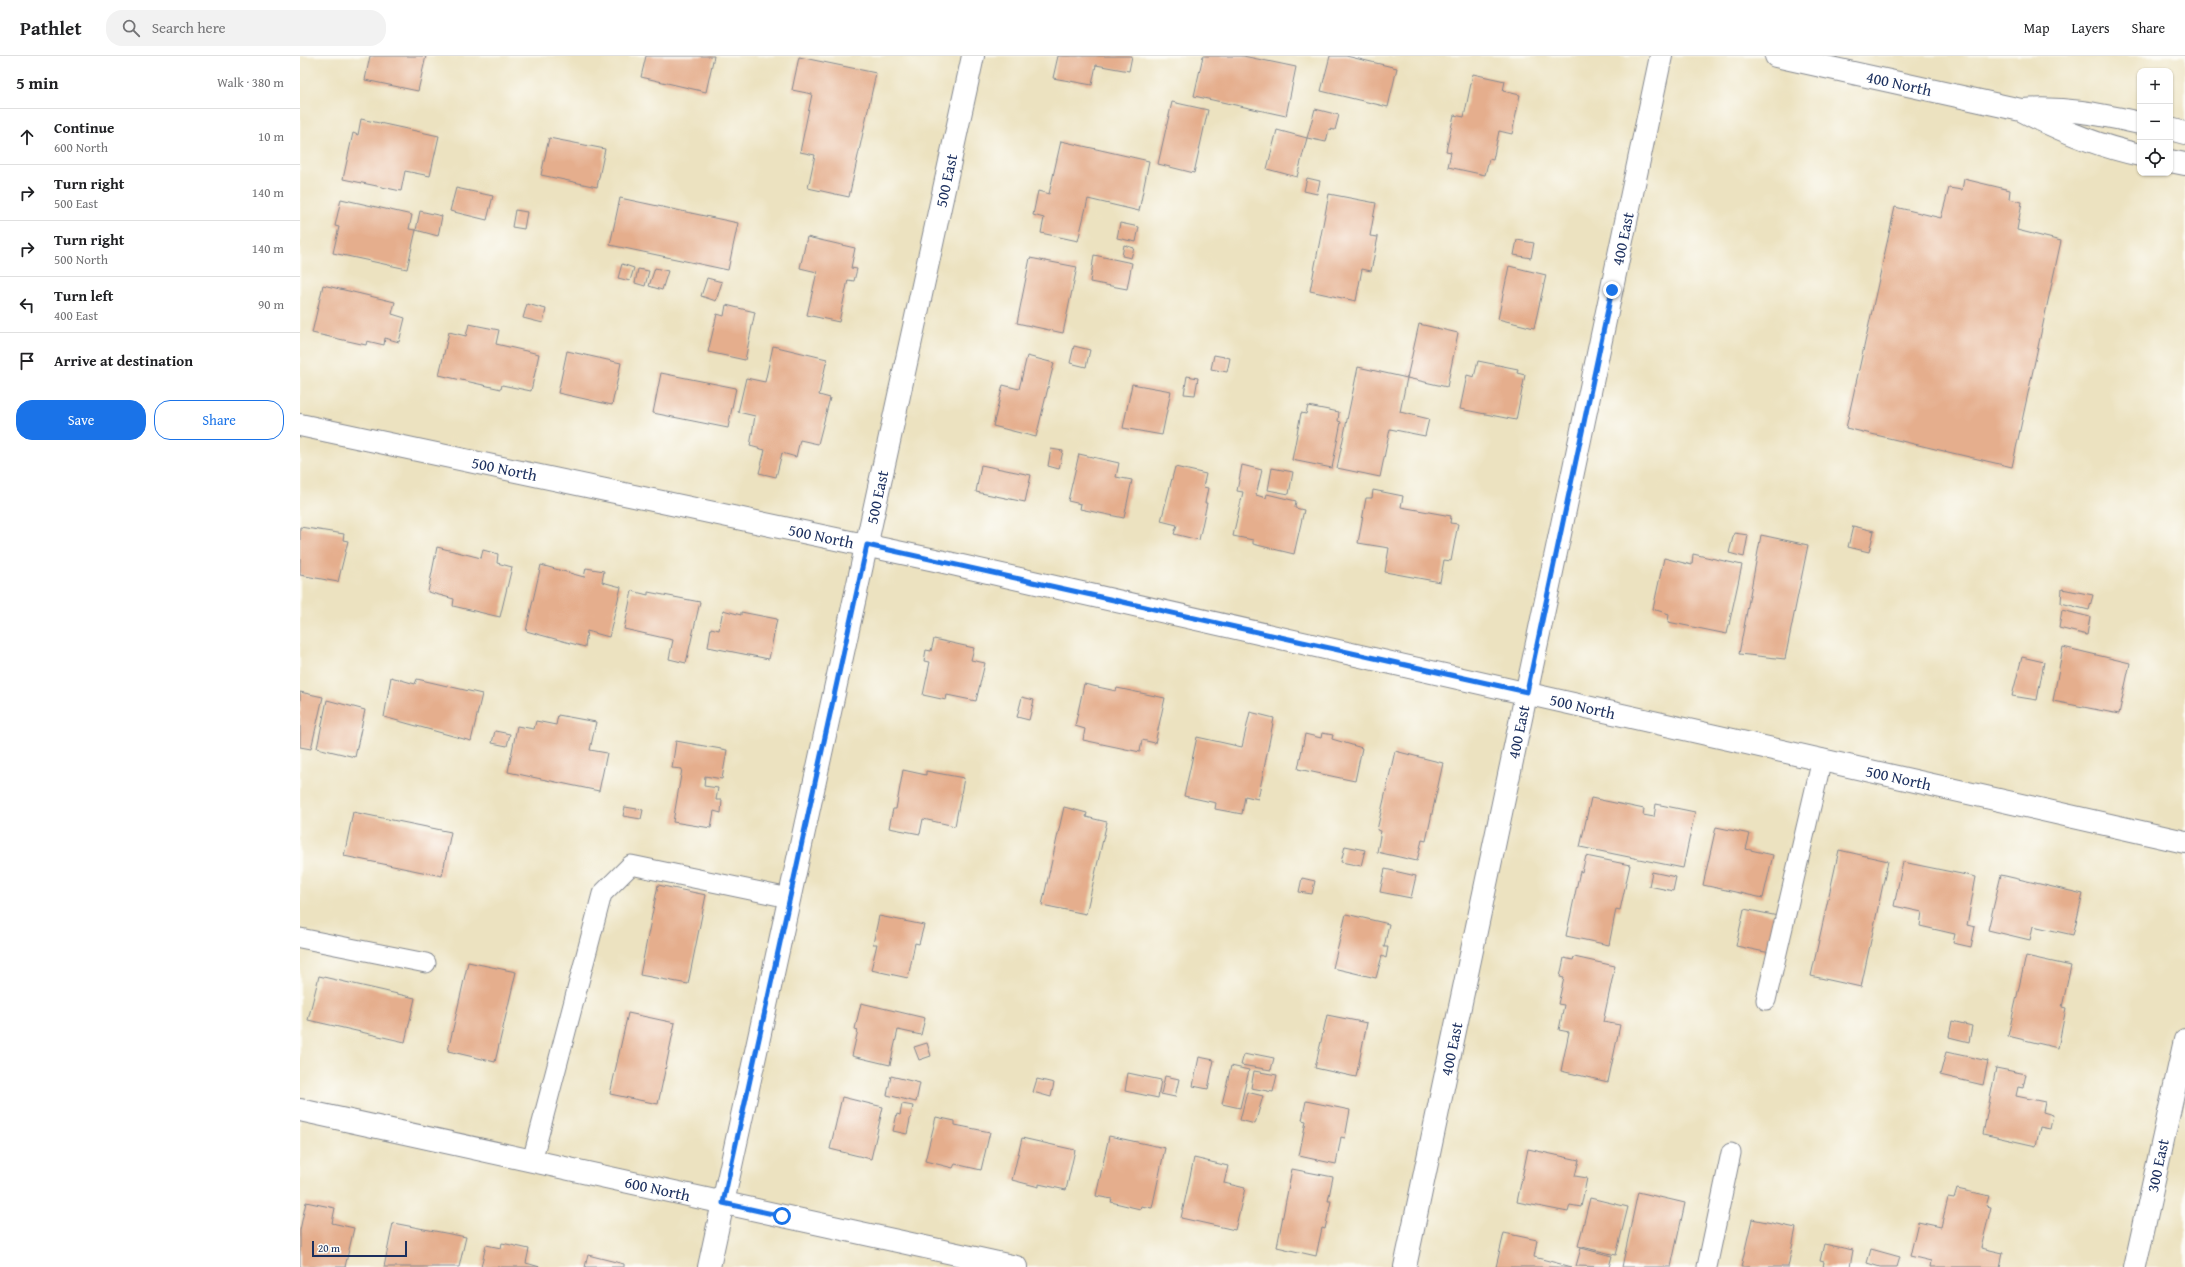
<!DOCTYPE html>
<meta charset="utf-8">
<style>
body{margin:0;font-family:"Gentium Book Plus",serif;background:#f2f2f2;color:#202124}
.controls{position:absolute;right:12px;top:12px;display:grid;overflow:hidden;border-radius:8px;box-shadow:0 1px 3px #0004}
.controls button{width:36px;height:36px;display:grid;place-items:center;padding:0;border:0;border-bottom:1px solid #e0e0e0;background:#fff;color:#202124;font:20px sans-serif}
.scale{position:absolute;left:12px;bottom:10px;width:95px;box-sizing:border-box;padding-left:4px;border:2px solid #1b2f5e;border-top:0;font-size:11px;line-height:14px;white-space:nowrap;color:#1b2f5e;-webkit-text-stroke:3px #fdfcf7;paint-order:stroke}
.stop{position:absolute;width:12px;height:12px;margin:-9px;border:3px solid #1a73e8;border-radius:50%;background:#fff}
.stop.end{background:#1a73e8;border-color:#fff;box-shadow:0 1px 4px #0008}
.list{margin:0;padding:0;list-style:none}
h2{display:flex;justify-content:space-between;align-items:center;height:52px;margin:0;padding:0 16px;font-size:17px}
h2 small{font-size:13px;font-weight:400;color:#757577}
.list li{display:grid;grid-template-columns:26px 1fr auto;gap:12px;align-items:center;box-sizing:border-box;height:56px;padding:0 16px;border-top:1px solid #e0e0e0}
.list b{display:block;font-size:15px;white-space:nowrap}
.list p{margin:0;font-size:13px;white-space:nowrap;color:#757577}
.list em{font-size:13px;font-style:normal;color:#757577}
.actions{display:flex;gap:8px;padding:12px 16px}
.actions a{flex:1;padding:9px 0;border:1px solid #1a73e8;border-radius:16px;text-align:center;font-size:14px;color:#1a73e8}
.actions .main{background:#1a73e8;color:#fff}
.icon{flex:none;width:22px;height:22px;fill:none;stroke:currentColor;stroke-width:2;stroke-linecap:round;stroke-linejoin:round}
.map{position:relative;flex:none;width:1885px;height:1211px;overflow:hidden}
header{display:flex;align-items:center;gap:24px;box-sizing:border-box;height:56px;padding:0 20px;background:#fff;border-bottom:1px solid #e0e0e0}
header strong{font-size:19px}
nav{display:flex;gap:22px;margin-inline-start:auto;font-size:14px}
.search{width:280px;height:36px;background:#f2f2f2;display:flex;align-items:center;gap:10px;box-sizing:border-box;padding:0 14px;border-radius:16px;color:#757577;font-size:15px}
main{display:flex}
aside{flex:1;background:#fff}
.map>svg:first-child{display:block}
.building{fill:#e5ae8d}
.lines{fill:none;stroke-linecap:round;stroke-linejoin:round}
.service-casing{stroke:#84888f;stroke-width:21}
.minor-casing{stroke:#84888f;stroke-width:24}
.tertiary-casing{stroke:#84888f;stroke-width:24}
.secondary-casing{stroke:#84888f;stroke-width:24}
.service{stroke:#fff;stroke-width:19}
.minor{stroke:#fff;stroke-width:22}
.tertiary{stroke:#fff;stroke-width:22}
.secondary{stroke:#fff;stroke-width:22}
.route{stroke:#1a73e8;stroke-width:5}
.labels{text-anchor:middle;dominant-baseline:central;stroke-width:3.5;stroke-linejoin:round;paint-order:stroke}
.street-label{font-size:16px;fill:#1b2f5e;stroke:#fdfcf7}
</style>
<header>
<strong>Pathlet</strong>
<div class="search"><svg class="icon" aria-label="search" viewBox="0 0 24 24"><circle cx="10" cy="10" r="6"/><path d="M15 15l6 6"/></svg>Search here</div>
<nav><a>Map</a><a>Layers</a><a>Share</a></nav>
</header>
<main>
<aside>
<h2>5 min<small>Walk · 380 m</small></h2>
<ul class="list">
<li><svg class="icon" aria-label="ahead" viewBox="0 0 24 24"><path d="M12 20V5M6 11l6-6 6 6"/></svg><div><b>Continue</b><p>600 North</p></div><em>10 m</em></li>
<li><svg class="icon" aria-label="right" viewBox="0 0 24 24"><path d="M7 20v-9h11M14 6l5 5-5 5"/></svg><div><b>Turn right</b><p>500 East</p></div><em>140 m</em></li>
<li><svg class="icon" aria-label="right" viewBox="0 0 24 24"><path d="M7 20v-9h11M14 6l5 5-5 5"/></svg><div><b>Turn right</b><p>500 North</p></div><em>140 m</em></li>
<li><svg class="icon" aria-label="left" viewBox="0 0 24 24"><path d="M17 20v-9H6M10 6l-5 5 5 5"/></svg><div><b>Turn left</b><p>400 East</p></div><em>90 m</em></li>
<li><svg class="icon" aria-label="arrive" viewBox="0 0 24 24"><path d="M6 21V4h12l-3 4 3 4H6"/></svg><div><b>Arrive at destination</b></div></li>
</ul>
<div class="actions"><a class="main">Save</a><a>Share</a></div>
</aside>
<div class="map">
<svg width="1885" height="1211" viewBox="0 0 1885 1211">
<rect width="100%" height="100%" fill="#fdfcf7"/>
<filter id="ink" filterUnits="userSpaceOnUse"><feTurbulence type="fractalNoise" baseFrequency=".025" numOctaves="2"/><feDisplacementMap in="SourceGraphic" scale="8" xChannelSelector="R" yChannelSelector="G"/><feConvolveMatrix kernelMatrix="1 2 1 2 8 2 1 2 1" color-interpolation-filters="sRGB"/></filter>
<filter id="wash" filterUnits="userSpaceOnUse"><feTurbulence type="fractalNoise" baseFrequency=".012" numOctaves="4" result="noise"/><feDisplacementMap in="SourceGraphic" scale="16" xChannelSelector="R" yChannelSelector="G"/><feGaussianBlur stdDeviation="0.9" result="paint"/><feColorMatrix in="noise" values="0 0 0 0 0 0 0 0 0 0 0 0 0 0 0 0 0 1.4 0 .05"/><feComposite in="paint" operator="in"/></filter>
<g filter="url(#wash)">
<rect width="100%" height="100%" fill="#ece2c0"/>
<g id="blocks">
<g class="building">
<polygon points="70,0 126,0 118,35 65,24"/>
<polygon points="346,0 414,0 406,36 341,21"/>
<polygon points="758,0 832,0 829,15 796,9 792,29 753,22"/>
<polygon points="903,0 943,0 996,11 986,60 894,40"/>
<polygon points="1030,0 1046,0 1097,12 1088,51 1021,35"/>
<polygon points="499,1 576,17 549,141 508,132 515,99 500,96 512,38 492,34"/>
<polygon points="1173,18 1205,25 1203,35 1220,39 1212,78 1199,75 1193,104 1189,103 1185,119 1148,111 1151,96 1146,95 1154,59 1164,61"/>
<polygon points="872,46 908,54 894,117 858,108"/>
<polygon points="1015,53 1039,59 1035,74 1029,73 1026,86 1007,82"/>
<polygon points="61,63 139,80 130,120 105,115 101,135 43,123 53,77 58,79"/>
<polygon points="977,74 1007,82 997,121 967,113"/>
<polygon points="249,82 305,93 297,131 241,119"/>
<polygon points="761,85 849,105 839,155 788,143 778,185 741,177 744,162 733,159 738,135 749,138"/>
<polygon points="1007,122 1020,125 1017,138 1004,135"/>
<polygon points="1664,123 1710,134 1709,143 1722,146 1717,174 1761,185 1712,411 1546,372 1595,151 1641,162 1649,132 1662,134"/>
<polygon points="156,132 193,140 187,164 150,155"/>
<polygon points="1029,138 1076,147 1070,180 1078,181 1071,215 1062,213 1056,245 1010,235"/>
<polygon points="320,142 438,167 428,214 310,189"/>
<polygon points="41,143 112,159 109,173 116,174 107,213 33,197 39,171 35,170"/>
<polygon points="215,154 227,156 224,173 212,171"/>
<polygon points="120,155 142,160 138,180 116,174"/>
<polygon points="820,167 839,171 836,186 817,182"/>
<polygon points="507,181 555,192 551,212 557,213 554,225 548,224 539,266 507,259 517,216 500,212"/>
<polygon points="1217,184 1234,187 1231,202 1214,199"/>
<polygon points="824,189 834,192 831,202 822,200"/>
<polygon points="794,199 832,207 827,233 790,226"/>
<polygon points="730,202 777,211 763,277 717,267"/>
<polygon points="322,208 334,212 330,225 318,222"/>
<polygon points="1209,210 1246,219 1234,272 1198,263"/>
<polygon points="355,212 368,215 362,234 349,230"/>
<polygon points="338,213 349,215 345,230 335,227"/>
<polygon points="407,222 422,226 416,245 401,240"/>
<polygon points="23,229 95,246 92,258 105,262 99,286 85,282 84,289 67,285 66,289 12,277"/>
<polygon points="227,248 246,253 243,267 223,262"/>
<polygon points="426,249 455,256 445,304 408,296 417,258 424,260"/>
<polygon points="169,268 199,274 196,288 239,298 231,335 202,329 201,333 139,319 149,276 166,280"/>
<polygon points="1119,268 1158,277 1147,331 1107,322"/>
<polygon points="473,290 527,303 519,339 530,342 518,388 500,384 496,401 482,397 476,421 459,417 465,394 450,390 455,360 438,356 446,322 465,326"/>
<polygon points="774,290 790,294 786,311 770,307"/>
<polygon points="267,295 321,307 312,349 258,337"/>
<polygon points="914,299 930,302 927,316 911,313"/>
<polygon points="727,300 754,307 736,381 693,370 703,329 719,333"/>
<polygon points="1178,305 1218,313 1217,317 1225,319 1216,364 1160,353 1167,319 1174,321"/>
<polygon points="1058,311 1107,322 1100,356 1129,363 1125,380 1090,373 1080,421 1037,412"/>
<polygon points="361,317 436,332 428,372 353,357"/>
<polygon points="887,320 898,322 895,339 884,338"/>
<polygon points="832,328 871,335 862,379 823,372"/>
<polygon points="1008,350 1039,356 1038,365 1041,366 1032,412 992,404 1001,357 1006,358"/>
<polygon points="751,393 763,395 759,413 748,410"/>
<polygon points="779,398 819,407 816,421 832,424 824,462 780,453 781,448 768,445"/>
<polygon points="681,409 731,419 725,446 676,436"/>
<polygon points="942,409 962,414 956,439 966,442 967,438 996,445 995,452 1004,454 994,498 953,488 953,484 933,480 943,436 937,435"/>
<polygon points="875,411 906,418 903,431 908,432 905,447 907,447 899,484 874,478 877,469 861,465"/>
<polygon points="972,412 993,416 989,438 968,434"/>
<polygon points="1073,434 1103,440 1101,451 1151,460 1150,467 1158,468 1151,505 1144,504 1140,526 1085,516 1089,492 1058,487 1066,442 1072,442"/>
<polygon points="1553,470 1574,475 1569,496 1548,491"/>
<polygon points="0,471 44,478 43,484 48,485 38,526 0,519"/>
<polygon points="1434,477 1448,479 1444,501 1429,497"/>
<polygon points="1461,479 1508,489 1485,603 1439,598"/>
<polygon points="137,491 181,502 183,494 198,498 197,507 212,511 200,561 153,550 154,543 128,536"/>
<polygon points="1393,498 1442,509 1427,578 1368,566 1369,558 1353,553 1364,502 1392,509"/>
<polygon points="241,509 284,521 286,512 304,515 302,526 321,531 309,581 287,575 285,591 226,575"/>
<polygon points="1762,533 1793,539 1789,554 1761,547"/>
<polygon points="332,535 348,539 348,536 400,546 386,607 369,603 373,584 324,573"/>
<polygon points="423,554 441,559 441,556 477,563 469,603 408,591 411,572 419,574"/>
<polygon points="1762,554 1790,561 1787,579 1759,572"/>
<polygon points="634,583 674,592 671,604 685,607 676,645 647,639 646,644 623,639 630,606 624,605 626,594 631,595"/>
<polygon points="1763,591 1830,607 1819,658 1753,645"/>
<polygon points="1722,601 1744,606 1737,644 1712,640"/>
<polygon points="91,621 115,628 117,623 182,638 171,685 84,661"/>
<polygon points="784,628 816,635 817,632 865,642 855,687 842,684 840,696 783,684 785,673 775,670"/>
<polygon points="0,636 23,641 11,693 0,691"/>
<polygon points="722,641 734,644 729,664 717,661"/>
<polygon points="27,644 65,654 55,701 17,692"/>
<polygon points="950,656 974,662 958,743 945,740 942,758 915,753 916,747 884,740 897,681 942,691"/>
<polygon points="258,659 296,666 290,694 307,697 299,735 208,716 217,670 234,673 236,665 256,669"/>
<polygon points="195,675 210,678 207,690 192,687"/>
<polygon points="1022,677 1033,679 1032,683 1062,692 1055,725 998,713 1005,678 1021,682"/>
<polygon points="376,685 427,694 422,723 405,720 404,730 418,732 416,744 422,744 421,757 414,755 411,772 373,766 382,713 372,712"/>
<polygon points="1095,695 1143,707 1126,785 1122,784 1117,805 1077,796 1081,775 1077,774"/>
<polygon points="603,714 626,719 626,715 664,722 655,770 623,763 620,778 589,772 593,753 596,753"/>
<polygon points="1291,742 1344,753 1343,759 1354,761 1356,748 1395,756 1383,812 1280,791"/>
<polygon points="325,751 343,754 341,763 323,760"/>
<polygon points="764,751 787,757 786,761 807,766 786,858 742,849"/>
<polygon points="53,756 151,776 142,820 44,800"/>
<polygon points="1416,771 1450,778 1446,793 1473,799 1463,842 1403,829"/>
<polygon points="1045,790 1065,794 1061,810 1041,806"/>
<polygon points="1539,794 1588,805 1561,931 1511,920"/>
<polygon points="1286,800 1330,809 1320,854 1316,853 1309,889 1266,880 1280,815 1282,816"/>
<polygon points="1603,806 1676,821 1667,869 1675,871 1671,891 1653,887 1655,878 1620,870 1622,856 1594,850"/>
<polygon points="1085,813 1116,820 1111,842 1080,836"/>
<polygon points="1352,816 1376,821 1373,835 1349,830"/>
<polygon points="1701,819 1783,838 1773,879 1733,870 1730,884 1688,874"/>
<polygon points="1002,822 1015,825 1012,838 999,836"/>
<polygon points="358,829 406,839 388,928 340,919"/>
<polygon points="1444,853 1478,860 1470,897 1436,890"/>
<polygon points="1046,858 1089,868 1084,891 1088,891 1086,902 1082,900 1076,922 1033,912"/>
<polygon points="579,860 624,869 619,888 615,887 608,922 571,914 577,888 573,888"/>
<polygon points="1726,900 1771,910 1762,951 1766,952 1758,992 1708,980"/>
<polygon points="1274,901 1315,910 1303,966 1320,969 1308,1026 1261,1015 1269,976 1259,974 1264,949 1258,948 1264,922 1260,921 1264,902 1273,904"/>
<polygon points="168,906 216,916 195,1006 148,995"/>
<polygon points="19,920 115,942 105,986 8,964"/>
<polygon points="561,947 625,962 621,979 598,974 590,1009 552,1000 558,974 555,973"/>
<polygon points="328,957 375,967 358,1048 310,1038"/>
<polygon points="1027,959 1067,967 1056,1021 1015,1012"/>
<polygon points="1652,965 1672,970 1669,986 1649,981"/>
<polygon points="627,987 631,1000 619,1004 614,991"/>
<polygon points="1646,996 1688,1005 1683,1029 1640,1019"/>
<polygon points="944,998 953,1000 954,998 974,1002 971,1014 941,1009"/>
<polygon points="899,1001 914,1004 908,1033 893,1030"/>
<polygon points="931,1010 949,1014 940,1052 922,1048"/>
<polygon points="1696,1012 1726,1018 1723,1032 1718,1031 1716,1040 1745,1046 1743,1056 1753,1059 1750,1073 1740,1071 1736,1090 1683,1078"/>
<polygon points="954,1015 977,1019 973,1036 951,1032"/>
<polygon points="828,1017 861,1024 858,1042 825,1035"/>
<polygon points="591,1020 620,1027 616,1046 587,1039"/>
<polygon points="865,1020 879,1023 875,1041 861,1038"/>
<polygon points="737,1023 754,1027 751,1041 733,1036"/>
<polygon points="947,1036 963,1040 955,1068 940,1064"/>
<polygon points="542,1041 583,1051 571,1103 530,1093"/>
<polygon points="1006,1045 1050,1054 1045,1082 1041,1081 1036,1108 999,1100 1006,1065 1002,1064"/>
<polygon points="602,1048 613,1050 607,1078 593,1075 597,1058 600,1059"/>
<polygon points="636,1061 655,1065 655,1069 690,1076 681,1114 655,1108 653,1112 625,1105"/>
<polygon points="809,1080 865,1092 852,1152 841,1150 840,1153 811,1146 812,1143 796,1140"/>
<polygon points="722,1082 775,1094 766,1134 739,1128 739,1131 712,1124"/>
<polygon points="1228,1093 1279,1104 1275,1120 1287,1122 1281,1151 1270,1149 1268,1156 1217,1146"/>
<polygon points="894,1102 928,1110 924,1127 945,1132 935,1174 881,1162"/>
<polygon points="992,1113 1033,1121 1028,1145 1031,1145 1025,1173 1022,1172 1016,1200 977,1191"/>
<polygon points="1657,1133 1689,1140 1686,1150 1691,1151 1681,1192 1703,1197 1700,1211 1630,1211 1631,1205 1610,1200 1618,1166 1641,1171 1648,1142 1654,1143"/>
<polygon points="1338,1136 1385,1147 1371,1211 1322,1211"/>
<polygon points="1290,1142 1328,1151 1316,1199 1278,1190"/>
<polygon points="6,1146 35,1152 32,1167 54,1172 45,1211 0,1211 0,1174"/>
<polygon points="1452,1163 1496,1172 1488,1211 1441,1211"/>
<polygon points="93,1167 166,1181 159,1211 84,1211"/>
<polygon points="1204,1177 1237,1184 1234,1201 1272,1211 1196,1211"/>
<polygon points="202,1187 229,1193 226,1207 240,1211 181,1211 186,1189 201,1192"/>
<polygon points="1524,1188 1553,1194 1550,1211 1523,1211 1524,1206 1520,1205"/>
<polygon points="1281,1192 1312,1200 1309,1211 1276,1210"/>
<polygon points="1571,1193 1600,1201 1597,1211 1580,1211 1567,1207"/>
<polygon points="288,1199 324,1208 324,1211 285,1211"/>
</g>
</g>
</g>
<g filter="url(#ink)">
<use href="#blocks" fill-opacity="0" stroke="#84888f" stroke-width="1"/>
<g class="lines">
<g class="service-casing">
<g id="service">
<polyline points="0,882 126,907"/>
<polyline points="1466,944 1522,703"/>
<polyline points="232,1105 302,838 331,809 489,842"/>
<polyline points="1407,1211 1431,1097"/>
</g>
</g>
<g class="minor-casing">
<g id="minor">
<path id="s1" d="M 0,369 L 635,504 L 1885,786"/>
<path id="s2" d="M 0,1054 L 716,1211"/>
<path id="s3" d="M 409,1211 L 673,0"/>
</g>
</g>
<g class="tertiary-casing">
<g id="tertiary">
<path id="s4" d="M 1105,1211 L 1361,0"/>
<path id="s5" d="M 1835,1211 L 1885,984"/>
</g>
</g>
<g class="secondary-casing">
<g id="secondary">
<path id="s6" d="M 1476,0 L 1721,54 C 1759,74 1798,90 1840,99"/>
<path d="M 1722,54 C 1766,51 1798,58 1840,67"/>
<polyline points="1870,73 1885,77"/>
<polyline points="1870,105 1885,108"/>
</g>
</g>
<use href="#service" class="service"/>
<use href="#minor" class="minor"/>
<use href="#tertiary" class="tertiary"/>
<use href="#secondary" class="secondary"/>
</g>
</g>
<g class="lines" filter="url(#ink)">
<polyline class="route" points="482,1160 423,1147 567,489 1227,636 1312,234"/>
</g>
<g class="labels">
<g class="street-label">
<text stroke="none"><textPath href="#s6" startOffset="126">400 North</textPath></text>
<text stroke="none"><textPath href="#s3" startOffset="1112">500 East</textPath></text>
<text stroke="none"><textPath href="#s4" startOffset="1051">400 East</textPath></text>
<text stroke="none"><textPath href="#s1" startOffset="209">500 North</textPath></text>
<text stroke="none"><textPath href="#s3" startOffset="788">500 East</textPath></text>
<text stroke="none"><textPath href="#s1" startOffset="533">500 North</textPath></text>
<text stroke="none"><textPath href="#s1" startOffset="1313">500 North</textPath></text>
<text stroke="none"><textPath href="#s4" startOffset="547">400 East</textPath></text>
<text stroke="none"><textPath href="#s1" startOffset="1637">500 North</textPath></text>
<text stroke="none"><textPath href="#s4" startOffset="223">400 East</textPath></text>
<text stroke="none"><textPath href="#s5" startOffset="104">300 East</textPath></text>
<text stroke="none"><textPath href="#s2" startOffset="366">600 North</textPath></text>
</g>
</g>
</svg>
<div class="controls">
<button>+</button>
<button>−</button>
<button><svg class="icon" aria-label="locate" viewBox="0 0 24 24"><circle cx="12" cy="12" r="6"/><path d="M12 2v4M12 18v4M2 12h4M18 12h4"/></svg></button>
</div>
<div class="scale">20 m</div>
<div class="stop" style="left:482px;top:1160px"></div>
<div class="stop end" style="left:1312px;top:234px"></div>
</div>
</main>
